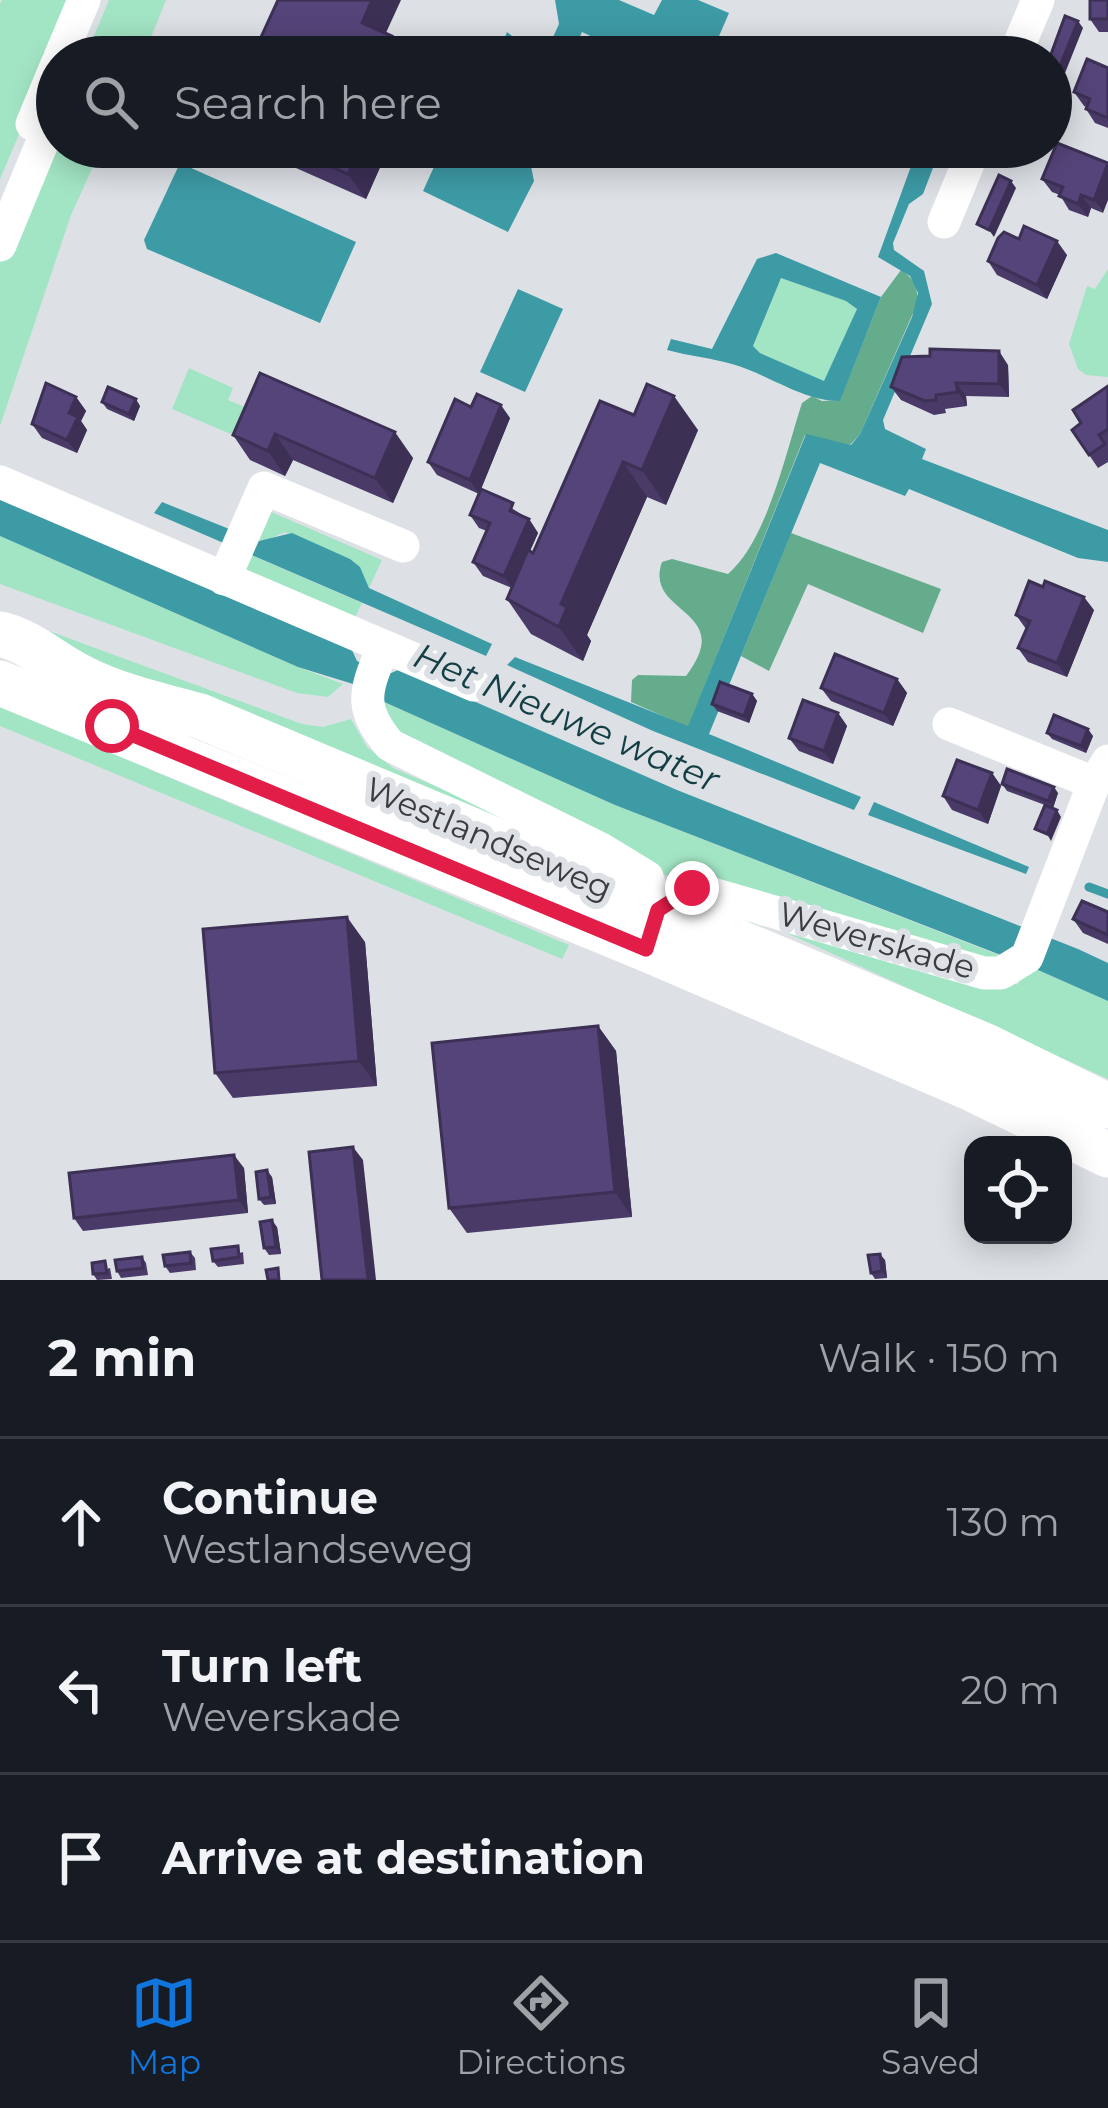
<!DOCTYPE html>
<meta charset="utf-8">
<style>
body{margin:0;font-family:Montserrat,sans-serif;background:#242831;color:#f1f3f6}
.controls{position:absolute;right:36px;bottom:36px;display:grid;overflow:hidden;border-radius:24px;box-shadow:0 6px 30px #0003}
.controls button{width:108px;height:108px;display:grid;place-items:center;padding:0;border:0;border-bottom:3px solid #363941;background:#171b24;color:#f1f3f6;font:60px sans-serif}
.stop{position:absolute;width:36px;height:36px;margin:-27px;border:9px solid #e11d48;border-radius:50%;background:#fff}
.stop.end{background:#e11d48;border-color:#fff;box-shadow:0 3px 12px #0008}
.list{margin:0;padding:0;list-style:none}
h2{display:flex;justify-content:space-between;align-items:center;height:156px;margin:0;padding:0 48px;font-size:51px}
h2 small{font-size:39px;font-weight:400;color:#9ea1a6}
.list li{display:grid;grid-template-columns:78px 1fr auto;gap:36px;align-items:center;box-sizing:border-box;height:168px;padding:0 48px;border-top:3px solid #363941}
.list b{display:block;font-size:45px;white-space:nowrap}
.list p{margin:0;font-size:39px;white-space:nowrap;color:#9ea1a6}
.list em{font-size:39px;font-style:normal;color:#9ea1a6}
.icon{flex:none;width:66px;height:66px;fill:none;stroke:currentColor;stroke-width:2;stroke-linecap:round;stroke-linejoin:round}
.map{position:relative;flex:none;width:1108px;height:1280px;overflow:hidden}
.search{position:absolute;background:#171b24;box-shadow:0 6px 30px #0003;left:36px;right:36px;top:36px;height:132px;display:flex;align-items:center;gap:30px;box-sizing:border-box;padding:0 42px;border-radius:66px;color:#9ea1a6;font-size:45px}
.sheet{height:660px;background:#171b24}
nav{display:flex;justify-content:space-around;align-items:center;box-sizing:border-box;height:168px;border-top:3px solid #363941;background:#171b24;font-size:33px;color:#9ea1a6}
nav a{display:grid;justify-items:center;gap:6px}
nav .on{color:#1075dd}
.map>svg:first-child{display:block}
.green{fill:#a2e5c4}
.forest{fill:#64ac8b}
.water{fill:#3d9ba6;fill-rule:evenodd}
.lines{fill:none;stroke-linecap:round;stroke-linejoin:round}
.stream{stroke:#3d9ba6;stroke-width:9}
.minor{stroke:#fff;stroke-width:33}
.major{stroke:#fff;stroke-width:45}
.wall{fill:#493a68}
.shaded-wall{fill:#3c3055}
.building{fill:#554479;stroke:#3c3055;stroke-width:3}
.route{stroke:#e11d48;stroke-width:15}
.labels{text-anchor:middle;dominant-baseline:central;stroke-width:12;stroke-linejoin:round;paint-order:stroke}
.street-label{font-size:33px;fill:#3b3c3e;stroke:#dde1e6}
.water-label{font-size:36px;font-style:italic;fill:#133f44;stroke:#dde1e6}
</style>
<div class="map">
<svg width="1108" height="1280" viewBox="0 0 1108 1280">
<rect width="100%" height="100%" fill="#dde1e6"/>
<g class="green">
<polygon points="2,0 76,0 0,179 0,4"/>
<polygon points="109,0 166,0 143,57 85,57"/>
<polygon points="57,124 57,147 102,147 71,215 0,426 0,262"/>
<polygon points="1108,269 1108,377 1086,375 1078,369 1069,344 1087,286 1095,289"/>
<polygon points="781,278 846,301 857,309 824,382 760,353 753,346"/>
<polygon points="189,368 233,388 228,400 252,410 240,438 172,409"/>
<polygon points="269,511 382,560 369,588 361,572 285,532 265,541 257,540"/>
<polygon points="0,536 298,667 343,684 328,697 297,693 0,584"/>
<polygon points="251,555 362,603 353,621 244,569"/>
<polygon points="0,613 302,724 323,727 351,719 367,747 393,768 593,854 151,693"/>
<polygon points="0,693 114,736 151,770 569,945 562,959 0,726"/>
<polygon points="382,701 615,805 1001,956 994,967 659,873 397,742"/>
<polygon points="691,903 1012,980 1017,985 1029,966 1108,1001 1108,1079 767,924 712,923"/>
</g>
<g class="forest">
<path d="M 901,270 C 914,278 919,289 917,304 L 860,434 L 850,445 L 805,435 L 688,727 L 631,702 L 632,680 L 638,675 L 686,676 C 738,608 643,615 662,562 L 672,559 L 728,574 C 767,541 786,452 802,403 L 812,396 L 822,401 L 840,400 L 881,297 Z"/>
<polygon points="791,533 941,589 923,633 808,584 769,671 741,656"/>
</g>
<g class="water">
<polygon points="555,0 619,0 654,15 662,0 698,0 729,13 710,57 635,57 582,32 571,57 497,57 507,32 534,54 545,55 559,24"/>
<polygon points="443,147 498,147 530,161 534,181 508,232 423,191"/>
<polygon points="918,147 941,147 923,194 909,204 893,243 894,250 924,271 932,304 883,420 885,429 926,449 922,459 1108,530 1108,562 1078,558 909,489 905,496 820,463 709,734 861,797 854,810 653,731 507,665 515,657 688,726 806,434 851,445 860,434 912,317 918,293 910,276 878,257"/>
<polygon points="180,163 356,242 320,323 147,249 144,240"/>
<path d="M 776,253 L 881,297 L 840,401 C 802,401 768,374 732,364 C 712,358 689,356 667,350 L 671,339 L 712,349 L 757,259 ZM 781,278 L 846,301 L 857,309 L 824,381 L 760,353 L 753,346 Z"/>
<polygon points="518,289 563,309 525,392 480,372"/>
<polygon points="0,496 351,648 357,661 389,674 400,669 677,790 1078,949 1108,963 1108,1001 1029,966 615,805 382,701 379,692 298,667 0,536"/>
<polygon points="162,502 259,541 292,533 350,559 360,567 369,588 492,644 486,656 154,513"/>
<polygon points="874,802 1029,867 1026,874 868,815"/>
</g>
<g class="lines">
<polyline class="stream" points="1089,887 1108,894"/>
<g class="minor">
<polyline points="60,57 84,0"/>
<polyline points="1014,57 1038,0"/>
<polyline points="32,124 57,64"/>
<polyline points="944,222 975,147"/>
<polyline points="0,245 57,107"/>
<polyline points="0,482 474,685"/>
<polyline points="224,579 264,488 403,546"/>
<path d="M 383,647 C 366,690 357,706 390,745 L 601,849 L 647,877 L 658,910"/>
<polyline points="949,724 1094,783"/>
<polyline points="653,924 658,910 692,888 984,973 1001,973 1027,957 1094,783 1108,761"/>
</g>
<g class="major">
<path d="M 0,634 C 31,641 55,665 83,678 C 119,696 160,705 200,716 L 986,1046 L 1108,1106"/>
<polyline points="0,683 646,949 968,1087 1108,1155"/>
</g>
</g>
<g class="wall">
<polygon points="1108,0 1108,32 1099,32 1090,19"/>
<polygon points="1108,68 1108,128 1095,123 1086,109 1087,107 1084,106 1074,92"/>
<polygon points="1057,143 1103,213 1091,208 1088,217 1069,210 1060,195 1052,192 1042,179"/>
<polygon points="275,147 389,147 366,199 287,164"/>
<polygon points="1019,239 1067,255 1047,299 997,275 988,261"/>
<polygon points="1008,365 1009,397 966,396 967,406 945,409 946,413 934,415 901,400 891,387"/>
<polygon points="260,373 413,458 393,503 293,460 285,476 250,460 233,435"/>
<polygon points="1108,386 1108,462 1098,468 1072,430 1081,423"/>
<polygon points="76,397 86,411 81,421 87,430 77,453 42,438 32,424"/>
<polygon points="102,402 140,406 134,421 107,409"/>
<polygon points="471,407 510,418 481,489 529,519 538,533 530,551 533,553 634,415 698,430 666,505 647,497 587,635 591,641 583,661 531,634 507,599 512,588 483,576 473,562 487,531 479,528 470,515 479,494 437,475 428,462"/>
<polygon points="1094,610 1067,677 1028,662 1018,648 1026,629 1016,615"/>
<polygon points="897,679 907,693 893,726 831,701 821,688"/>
<polygon points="752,694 757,701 749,723 717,711 712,704"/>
<polygon points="838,713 847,726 833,764 799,751 789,738"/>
<polygon points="1047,733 1093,736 1086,753 1052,739"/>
<polygon points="992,773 1001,786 988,824 952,810 943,796"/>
<polygon points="1002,784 1058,793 1053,808 1007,791"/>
<polygon points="1108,912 1108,944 1083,933 1073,919"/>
<polygon points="365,942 377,1086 233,1098 215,1073"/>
<polygon points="598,1026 616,1051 632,1217 467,1233 449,1208"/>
<polygon points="244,1168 248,1213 83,1231 74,1218"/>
<polygon points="272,1177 276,1204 264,1205 259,1199"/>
<polygon points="277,1227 281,1254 269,1255 264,1248"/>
<polygon points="190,1252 195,1258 196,1270 170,1273 165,1266"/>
<polygon points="243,1252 244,1264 218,1267 213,1261"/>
<polygon points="142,1257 146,1263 148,1275 121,1278 117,1271"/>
<polygon points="885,1260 887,1278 875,1279 871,1273"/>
<polygon points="110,1268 112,1279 97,1280 93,1274"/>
</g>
<g class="shaded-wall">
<polygon points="372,0 401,0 379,48 362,23"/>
<polygon points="1078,21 1083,28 1063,78 1058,71"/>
<polygon points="392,36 407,57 383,57"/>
<polygon points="360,147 389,147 366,199 348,174"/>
<polygon points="1108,164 1108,200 1103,213 1094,200"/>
<polygon points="1011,181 1016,188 994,237 989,230"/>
<polygon points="1081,195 1091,208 1088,217 1078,204"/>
<polygon points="1057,241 1067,255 1047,299 1037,285"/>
<polygon points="999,351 1008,365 1009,397 999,384"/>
<polygon points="956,383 966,396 967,406 958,392"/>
<polygon points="674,396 698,430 666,505 642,470"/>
<polygon points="76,397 86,411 81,421 87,430 77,453 67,440 69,413"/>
<polygon points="136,399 140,406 134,421 129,414"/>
<polygon points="501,405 510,418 479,494 470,480"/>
<polygon points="395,432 413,458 393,503 375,478"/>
<polygon points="275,434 293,460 285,476 268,451"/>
<polygon points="623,462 647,497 587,635 591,641 583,661 559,627 561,604"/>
<polygon points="529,519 538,533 513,589 504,576"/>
<polygon points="1084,597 1094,610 1067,677 1057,663"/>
<polygon points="897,679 907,693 893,726 884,713"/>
<polygon points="752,694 757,701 749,723 744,716"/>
<polygon points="838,713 847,726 833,764 824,751"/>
<polygon points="1088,729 1093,736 1086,753 1081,746"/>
<polygon points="992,773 1001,786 988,824 978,810"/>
<polygon points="1054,787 1058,793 1053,808 1048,801"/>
<polygon points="1057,810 1061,817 1051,841 1047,834"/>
<polygon points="347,917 365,942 377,1086 359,1061"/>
<polygon points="598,1026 616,1051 632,1217 615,1192"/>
<polygon points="353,1147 363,1160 376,1280 368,1280"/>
<polygon points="234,1155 244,1168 248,1213 239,1200"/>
<polygon points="267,1170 272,1177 276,1204 271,1197"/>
<polygon points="272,1220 277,1227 281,1254 276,1247"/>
<polygon points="880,1254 885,1260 887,1278 882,1271"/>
</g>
<g class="building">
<polygon points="278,0 372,0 362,23 392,36 383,57 252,57"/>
<rect x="1090" y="0" width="18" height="19"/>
<polygon points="1065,16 1078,21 1058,71 1051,68 1050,57"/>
<polygon points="1087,59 1108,68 1108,118 1086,109 1090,99 1074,92"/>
<polygon points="1057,143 1108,163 1094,200 1081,195 1078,204 1059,196 1063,187 1042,179"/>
<polygon points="287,147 360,147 348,174"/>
<polygon points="999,175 1011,181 989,230 977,224"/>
<polygon points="1024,226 1057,241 1037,285 988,261 998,238 1004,232 1019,239"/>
<polygon points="930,349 999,351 999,384 956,383 958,392 936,395 936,400 925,401 891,387 902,357 930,356"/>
<polygon points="260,373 395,432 375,478 275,434 268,451 233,435"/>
<polygon points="46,383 76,397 69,413 78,417 67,440 32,424"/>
<polygon points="647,384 674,396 642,470 623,462 561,604 567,607 559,627 507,599 528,550 533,553 600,401 634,415"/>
<polygon points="1108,386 1108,429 1099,435 1105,444 1089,455 1072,430 1081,423 1073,410"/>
<polygon points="108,387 136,399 129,414 102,402"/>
<polygon points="477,394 501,405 470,480 428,462 455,399 471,407"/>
<polygon points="481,489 513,503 510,511 529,519 504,576 473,562 490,523 470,515"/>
<polygon points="1029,581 1043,587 1045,581 1084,597 1057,663 1018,648 1030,621 1016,615"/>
<polygon points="835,654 897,679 884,713 821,688"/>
<polygon points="720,682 752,694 744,716 712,704"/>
<polygon points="803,700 838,713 824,751 789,738"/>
<polygon points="1054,715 1088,729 1081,746 1047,733"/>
<polygon points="957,760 992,773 978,810 943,796"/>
<polygon points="1007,769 1054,787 1048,801 1002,784"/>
<polygon points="1045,805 1057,810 1047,834 1035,829"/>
<polygon points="1082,901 1108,912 1108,935 1073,919"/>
<polygon points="347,917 359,1061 215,1073 203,929"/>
<polygon points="598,1026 615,1192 449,1208 432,1043"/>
<polygon points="353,1147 368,1280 322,1280 309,1152"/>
<polygon points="234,1155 239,1200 74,1218 69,1173"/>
<polygon points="267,1170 271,1197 259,1199 256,1172"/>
<polygon points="272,1220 276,1247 264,1248 260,1222"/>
<polygon points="238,1246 239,1257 213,1261 211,1249"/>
<polygon points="190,1252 191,1263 165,1266 163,1255"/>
<polygon points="880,1254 882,1271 871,1273 868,1255"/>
<polygon points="142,1257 143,1268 117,1271 115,1260"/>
<polygon points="105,1261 107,1273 93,1274 92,1263"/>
<polygon points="278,1268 279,1280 268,1280 266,1270"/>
</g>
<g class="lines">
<polyline class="route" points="112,726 646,949 658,910 692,888"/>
</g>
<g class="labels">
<g class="street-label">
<text transform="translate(489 838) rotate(23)">Westlandseweg</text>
<text transform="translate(877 940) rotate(16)">Weverskade</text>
</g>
<g class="water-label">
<text transform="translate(567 717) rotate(23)">Het Nieuwe water</text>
</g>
</g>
</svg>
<div class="controls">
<button><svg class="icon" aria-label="locate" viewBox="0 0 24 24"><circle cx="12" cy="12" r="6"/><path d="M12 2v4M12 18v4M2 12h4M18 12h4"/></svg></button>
</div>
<div class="stop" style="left:112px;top:726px"></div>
<div class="stop end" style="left:692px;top:888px"></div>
<div class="search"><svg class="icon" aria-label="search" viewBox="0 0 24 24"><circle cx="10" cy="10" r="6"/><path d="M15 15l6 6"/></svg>Search here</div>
</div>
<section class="sheet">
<h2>2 min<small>Walk · 150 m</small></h2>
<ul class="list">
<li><svg class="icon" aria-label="ahead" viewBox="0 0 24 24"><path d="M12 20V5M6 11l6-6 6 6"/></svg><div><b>Continue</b><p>Westlandseweg</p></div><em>130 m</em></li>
<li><svg class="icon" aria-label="left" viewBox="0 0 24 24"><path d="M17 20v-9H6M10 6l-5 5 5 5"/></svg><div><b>Turn left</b><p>Weverskade</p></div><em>20 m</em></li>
<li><svg class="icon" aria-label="arrive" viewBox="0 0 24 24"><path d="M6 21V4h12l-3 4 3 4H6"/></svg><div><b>Arrive at destination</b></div></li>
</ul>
</section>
<nav>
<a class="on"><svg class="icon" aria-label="map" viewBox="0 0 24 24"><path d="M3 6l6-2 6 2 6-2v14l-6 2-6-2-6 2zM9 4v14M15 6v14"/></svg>Map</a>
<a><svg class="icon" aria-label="directions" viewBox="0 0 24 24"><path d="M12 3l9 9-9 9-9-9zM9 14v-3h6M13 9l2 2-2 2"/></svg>Directions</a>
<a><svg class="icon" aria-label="saved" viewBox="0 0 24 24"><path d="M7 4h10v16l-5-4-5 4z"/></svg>Saved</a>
</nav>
